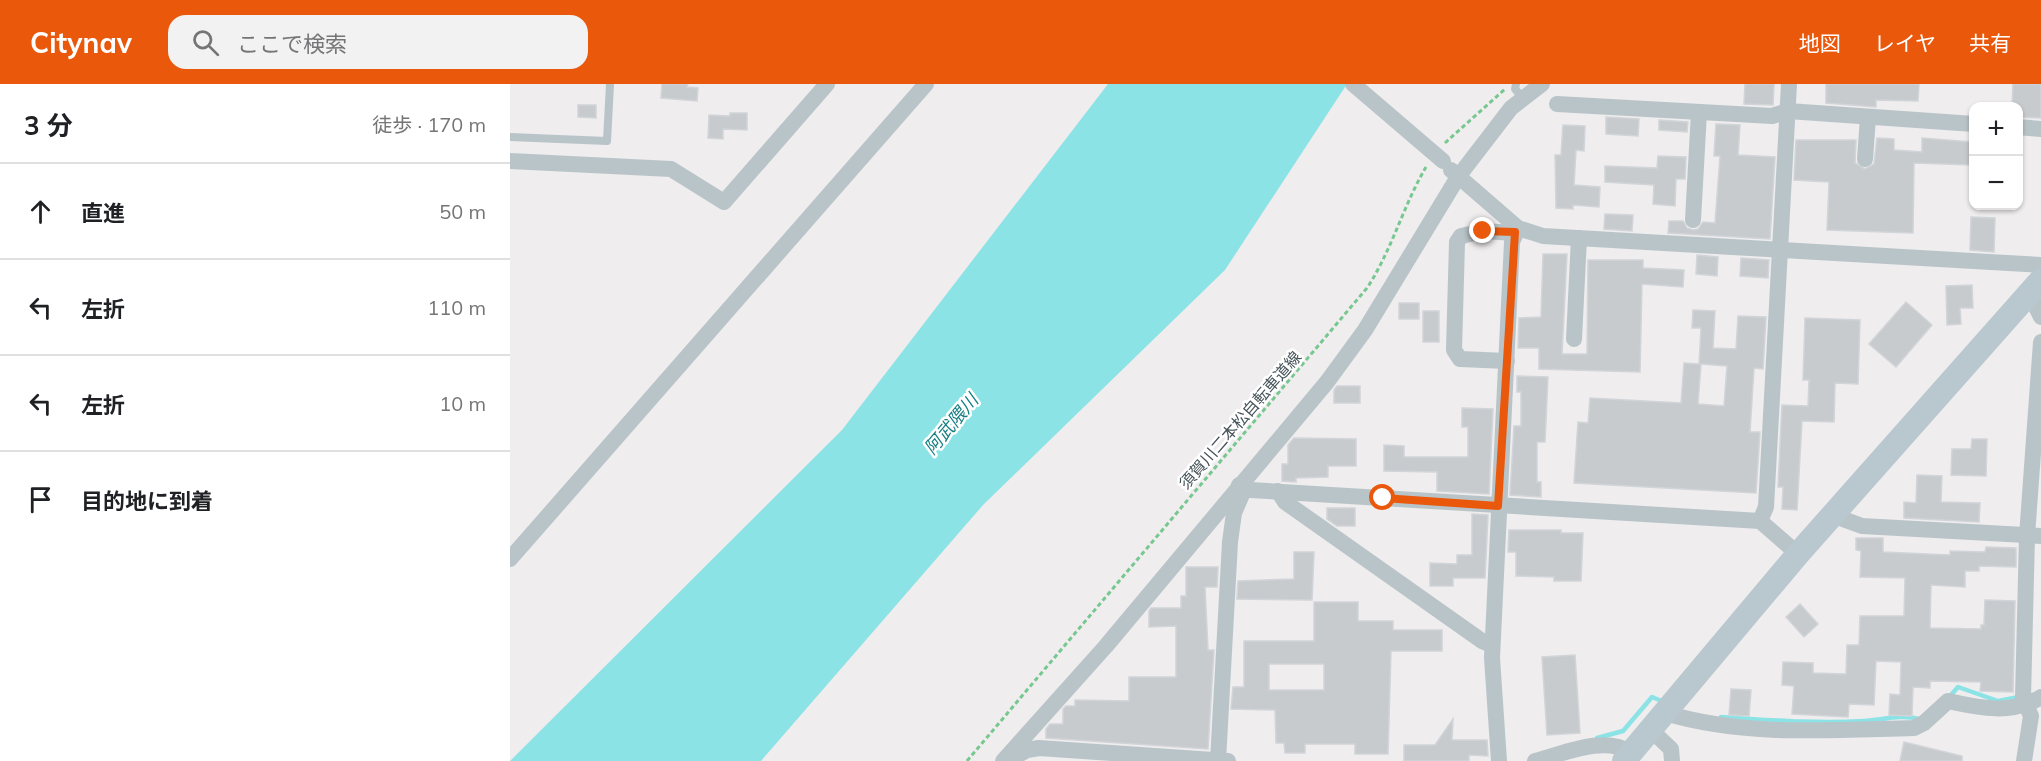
<!DOCTYPE html>
<html lang="ja">
<meta charset="utf-8">
<style>
body{margin:0;font-family:Mulish,"Noto Sans JP",sans-serif;background:#f2f2f2;color:#202124}
.controls{position:absolute;right:18px;top:18px;display:grid;overflow:hidden;border-radius:12px;box-shadow:0 2px 4px #0004}
.controls button{width:54px;height:54px;display:grid;place-items:center;padding:0;border:0;border-bottom:2px solid #e0e0e0;background:#fff;color:#202124;font:30px sans-serif}
.stop{position:absolute;width:18px;height:18px;margin:-14px;border:4px solid #ea580c;border-radius:50%;background:#fff}
.stop.end{background:#ea580c;border-color:#fff;box-shadow:0 2px 6px #0008}
.list{margin:0;padding:0;list-style:none}
h2{display:flex;justify-content:space-between;align-items:center;height:78px;margin:0;padding:0 24px;font-size:26px}
h2 small{font-size:20px;font-weight:400;color:#757577}
.list li{display:grid;grid-template-columns:39px 1fr auto;gap:18px;align-items:center;box-sizing:border-box;height:96px;padding:0 24px;border-top:2px solid #e0e0e0}
.list b{display:block;font-size:22px;white-space:nowrap}
.list em{font-size:20px;font-style:normal;color:#757577}
.icon{flex:none;width:33px;height:33px;fill:none;stroke:currentColor;stroke-width:2;stroke-linecap:round;stroke-linejoin:round}
.map{position:relative;flex:none;width:1531px;height:677px;overflow:hidden}
header{display:flex;align-items:center;gap:36px;box-sizing:border-box;height:84px;padding:0 30px;background:#ea580c;color:#fff}
header strong{font-size:28px}
nav{display:flex;gap:33px;margin-inline-start:auto;font-size:21px}
.search{width:420px;height:54px;background:#f2f2f2;display:flex;align-items:center;gap:15px;box-sizing:border-box;padding:0 21px;border-radius:18px;color:#757577;font-size:22px}
main{display:flex}
aside{flex:1;background:#fff}
.map>svg:first-child{display:block}
.water{fill:#8ce3e6}
.lines{fill:none;stroke-linecap:round;stroke-linejoin:round}
.stream{stroke:#8ce3e6;stroke-width:4.5}
.building{fill:#c7cbce;stroke:#d1d4d8;stroke-width:1.5;fill-rule:evenodd}
.path{stroke:#77c791;stroke-width:3;stroke-dasharray:4.5 3;stroke-linecap:butt}
.lane{stroke:#b9c4c9;stroke-width:8}
.street{stroke:#b9c4c9;stroke-width:16}
.secondary{stroke:#b9c7ce;stroke-width:24}
.street-bridge{stroke:#b9c4c9;stroke-width:16}
.route{stroke:#ea580c;stroke-width:8}
.labels{text-anchor:middle;dominant-baseline:central;stroke-width:5;stroke-linejoin:round;paint-order:stroke}
.street-label{font-size:16px;fill:#465359;stroke:#fff}
.water-label{font-size:18px;font-style:italic;fill:#147e82;stroke:#fff}
</style>
<header>
<strong>Citynav</strong>
<div class="search"><svg class="icon" aria-label="search" viewBox="0 0 24 24"><circle cx="10" cy="10" r="6"/><path d="M15 15l6 6"/></svg>ここで検索</div>
<nav><a>地図</a><a>レイヤ</a><a>共有</a></nav>
</header>
<main>
<aside>
<h2>3 分<small>徒歩 · 170 m</small></h2>
<ul class="list">
<li><svg class="icon" aria-label="ahead" viewBox="0 0 24 24"><path d="M12 20V5M6 11l6-6 6 6"/></svg><div><b>直進</b></div><em>50 m</em></li>
<li><svg class="icon" aria-label="left" viewBox="0 0 24 24"><path d="M17 20v-9H6M10 6l-5 5 5 5"/></svg><div><b>左折</b></div><em>110 m</em></li>
<li><svg class="icon" aria-label="left" viewBox="0 0 24 24"><path d="M17 20v-9H6M10 6l-5 5 5 5"/></svg><div><b>左折</b></div><em>10 m</em></li>
<li><svg class="icon" aria-label="arrive" viewBox="0 0 24 24"><path d="M6 21V4h12l-3 4 3 4H6"/></svg><div><b>目的地に到着</b></div></li>
</ul>
</aside>
<div class="map">
<svg width="1531" height="677" viewBox="0 0 1531 677">
<rect width="100%" height="100%" fill="#efeded"/>
<polygon class="water" points="598,0 837,0 715,186 473,421 251,677 0,677 332,346"/>
<g class="lines">
<g class="stream">
<polyline points="1440,612 1448,603 1488,617 1509,613"/>
<path d="M 1211,633 C 1259,636 1307,640 1354,637 C 1373,636 1390,630 1409,635"/>
<polyline points="1087,654 1113,647 1142,613 1154,618"/>
</g>
</g>
<g class="building">
<polygon points="152,0 178,0 177,3 188,4 187,17 151,14"/>
<polygon points="1235,0 1264,0 1263,21 1234,20"/>
<polygon points="1316,0 1409,0 1408,17 1366,16 1366,23 1316,19"/>
<polygon points="1503,0 1531,0 1531,34 1509,33 1509,22 1502,22"/>
<polygon points="68,21 86,21 86,34 68,33"/>
<polygon points="220,29 237,29 237,46 213,45 213,55 198,54 199,31 220,32"/>
<polygon points="1096,33 1129,35 1128,52 1096,50"/>
<polygon points="1149,36 1178,38 1177,48 1149,46"/>
<polygon points="1206,40 1230,41 1228,71 1265,73 1260,155 1158,149 1159,137 1173,137 1177,144 1183,146 1188,145 1193,138 1205,139 1210,72 1204,72"/>
<polygon points="1053,41 1075,42 1074,67 1066,66 1064,101 1090,103 1089,123 1063,121 1063,125 1046,124 1045,71 1051,71"/>
<polygon points="1367,54 1384,55 1384,66 1412,68 1412,54 1462,58 1462,81 1404,79 1403,149 1317,146 1319,98 1284,96 1286,56 1346,56 1345,79 1355,85 1364,80"/>
<polygon points="1148,72 1176,73 1175,95 1166,95 1165,122 1143,120 1144,101 1095,98 1095,82 1147,84"/>
<polygon points="1095,130 1123,131 1122,147 1094,145"/>
<polygon points="1461,133 1485,134 1484,168 1460,166"/>
<polygon points="1033,170 1057,170 1052,270 1077,270 1078,176 1133,176 1133,184 1174,186 1173,203 1132,200 1130,288 1029,285 1029,264 1008,264 1009,234 1031,233"/>
<polygon points="1187,171 1208,173 1207,192 1186,190"/>
<polygon points="1231,174 1259,176 1258,194 1230,192"/>
<polygon points="1462,201 1463,224 1450,224 1451,240 1437,241 1436,202"/>
<polygon points="1396,218 1422,241 1386,283 1359,260"/>
<rect x="889" y="219" width="20" height="16"/>
<path d="M 1183,226 L 1205,227 L 1203,264 L 1226,265 L 1228,232 L 1256,233 L 1253,285 L 1244,284 L 1240,348 L 1250,348 L 1246,409 L 1064,399 L 1068,338 L 1078,339 L 1080,314 L 1171,319 L 1174,279 L 1189,280 L 1191,244 L 1182,244 ZM 1191,280 L 1217,282 L 1214,322 L 1188,320 Z"/>
<rect x="913" y="227" width="16" height="31"/>
<polygon points="1295,234 1350,236 1348,300 1325,299 1324,338 1292,337 1287,426 1272,425 1273,403 1268,403 1272,321 1298,322 1299,296 1293,296"/>
<polygon points="1007,292 1038,293 1035,358 1027,358 1027,398 1031,398 1031,413 1000,411 1004,342 1011,342 1011,308 1007,308"/>
<polygon points="827,302 850,302 850,319 824,319 824,306"/>
<polygon points="952,324 983,325 979,410 927,407 927,388 874,387 874,361 894,362 894,373 958,373 958,343 952,343"/>
<polygon points="784,354 846,355 846,382 818,382 818,393 786,394 786,398 772,397 772,380 778,380 778,361"/>
<polygon points="1462,355 1477,355 1476,392 1441,391 1442,365 1461,365"/>
<polygon points="1407,391 1432,392 1431,418 1470,419 1469,438 1394,434 1394,418 1406,419"/>
<polygon points="817,424 845,424 845,442 827,442 817,435"/>
<polygon points="962,430 978,431 975,494 943,494 943,502 920,502 920,479 947,480 947,471 962,471"/>
<polygon points="999,446 1051,446 1051,449 1073,449 1071,497 1044,497 1044,493 1006,492 1006,468 998,468"/>
<polygon points="1346,454 1373,454 1373,468 1440,471 1440,467 1475,468 1476,463 1506,464 1506,483 1469,482 1469,487 1455,487 1455,503 1421,501 1420,544 1471,545 1471,541 1474,541 1475,516 1505,517 1503,608 1470,607 1471,598 1420,597 1420,604 1403,603 1402,632 1379,631 1380,610 1390,611 1391,578 1366,577 1364,621 1339,620 1338,633 1282,630 1284,602 1272,601 1273,578 1303,579 1303,589 1336,590 1337,561 1349,561 1350,532 1394,532 1395,494 1350,493 1351,467 1346,466"/>
<polygon points="784,468 804,468 802,516 727,515 728,497 784,495"/>
<polygon points="676,483 708,483 707,503 695,503 698,566 704,566 698,665 536,654 536,645 540,640 553,640 553,625 556,622 565,622 565,616 619,617 619,593 666,593 666,542 639,543 639,527 641,524 671,524 671,512 676,512"/>
<path d="M 804,518 L 848,518 L 848,537 L 883,537 L 883,546 L 932,546 L 932,567 L 881,567 L 878,670 L 845,670 L 845,660 L 795,660 L 795,669 L 775,669 L 774,659 L 766,659 L 765,626 L 721,625 L 723,603 L 734,603 L 734,557 L 804,557 ZM 759,580 L 814,580 L 814,606 L 759,606 Z"/>
<polygon points="1290,520 1308,540 1294,553 1276,533"/>
<polygon points="1065,571 1070,649 1037,651 1032,573"/>
<polygon points="1221,605 1241,606 1239,632 1219,631"/>
<polygon points="943,635 942,656 977,656 978,672 959,671 959,677 894,677 894,661 925,661"/>
<polygon points="1394,658 1452,672 1452,677 1390,677"/>
</g>
<g class="lines">
<g class="path">
<polyline points="935,59 995,5"/>
<path d="M 457,677 L 857,204 C 882,166 893,122 916,83"/>
</g>
<g class="lane">
<polyline points="1006,0 1005,5 1012,13"/>
<polyline points="0,53 97,57 100,0"/>
</g>
<g class="street">
<polyline points="1047,20 1262,32 1278,27 1464,40"/>
<polyline points="1508,43 1531,45"/>
<polyline points="1355,75 1358,33"/>
<polyline points="0,77 161,85 214,118 317,0"/>
<polyline points="941,86 1008,144 1033,152 1531,181"/>
<polyline points="1183,136 1189,28"/>
<polyline points="1519,209 1531,233"/>
<polyline points="1064,255 1069,154"/>
<polyline points="997,277 950,275 944,266 947,158 951,152 973,147 1005,149"/>
<polyline points="729,401 740,406 1250,437 1288,470"/>
<polyline points="768,407 775,418 972,557 982,561"/>
<polyline points="1322,431 1352,442 1531,452"/>
<polyline points="1250,437 1256,423 1279,0"/>
<polyline points="0,475 416,0"/>
<path d="M 1155,629 C 1236,653 1321,646 1404,644 L 1414,639 L 1438,617 C 1470,624 1502,631 1531,613"/>
<polyline points="1141,646 1161,665 1162,677"/>
<polyline points="501,675 517,666 529,664 718,677"/>
<polyline points="493,677 596,562 817,298 855,246 948,93 1001,24 1032,0"/>
<polyline points="708,677 720,458 724,429 733,408"/>
<polyline points="989,677 982,574 1002,158 1008,144"/>
<path d="M 1025,677 C 1053,670 1094,651 1120,668"/>
<polyline points="1514,677 1521,632 1513,614 1517,452 1531,258"/>
</g>
<polyline class="secondary" points="1114,677 1288,470 1531,196"/>
<polyline class="street-bridge" points="843,0 933,77"/>
</g>
<g class="lines">
<polyline class="route" points="873,414 988,422 1005,148 973,147"/>
</g>
<g class="labels">
<g class="street-label">
<text transform="translate(730 336) rotate(-49)">須賀川二本松自転車道線</text>
</g>
<g class="water-label">
<text transform="translate(441 340) rotate(-50)">阿武隈川</text>
</g>
</g>
</svg>
<div class="controls">
<button>+</button>
<button>−</button>
</div>
<div class="stop" style="left:873px;top:414px"></div>
<div class="stop end" style="left:973px;top:147px"></div>
</div>
</main>
